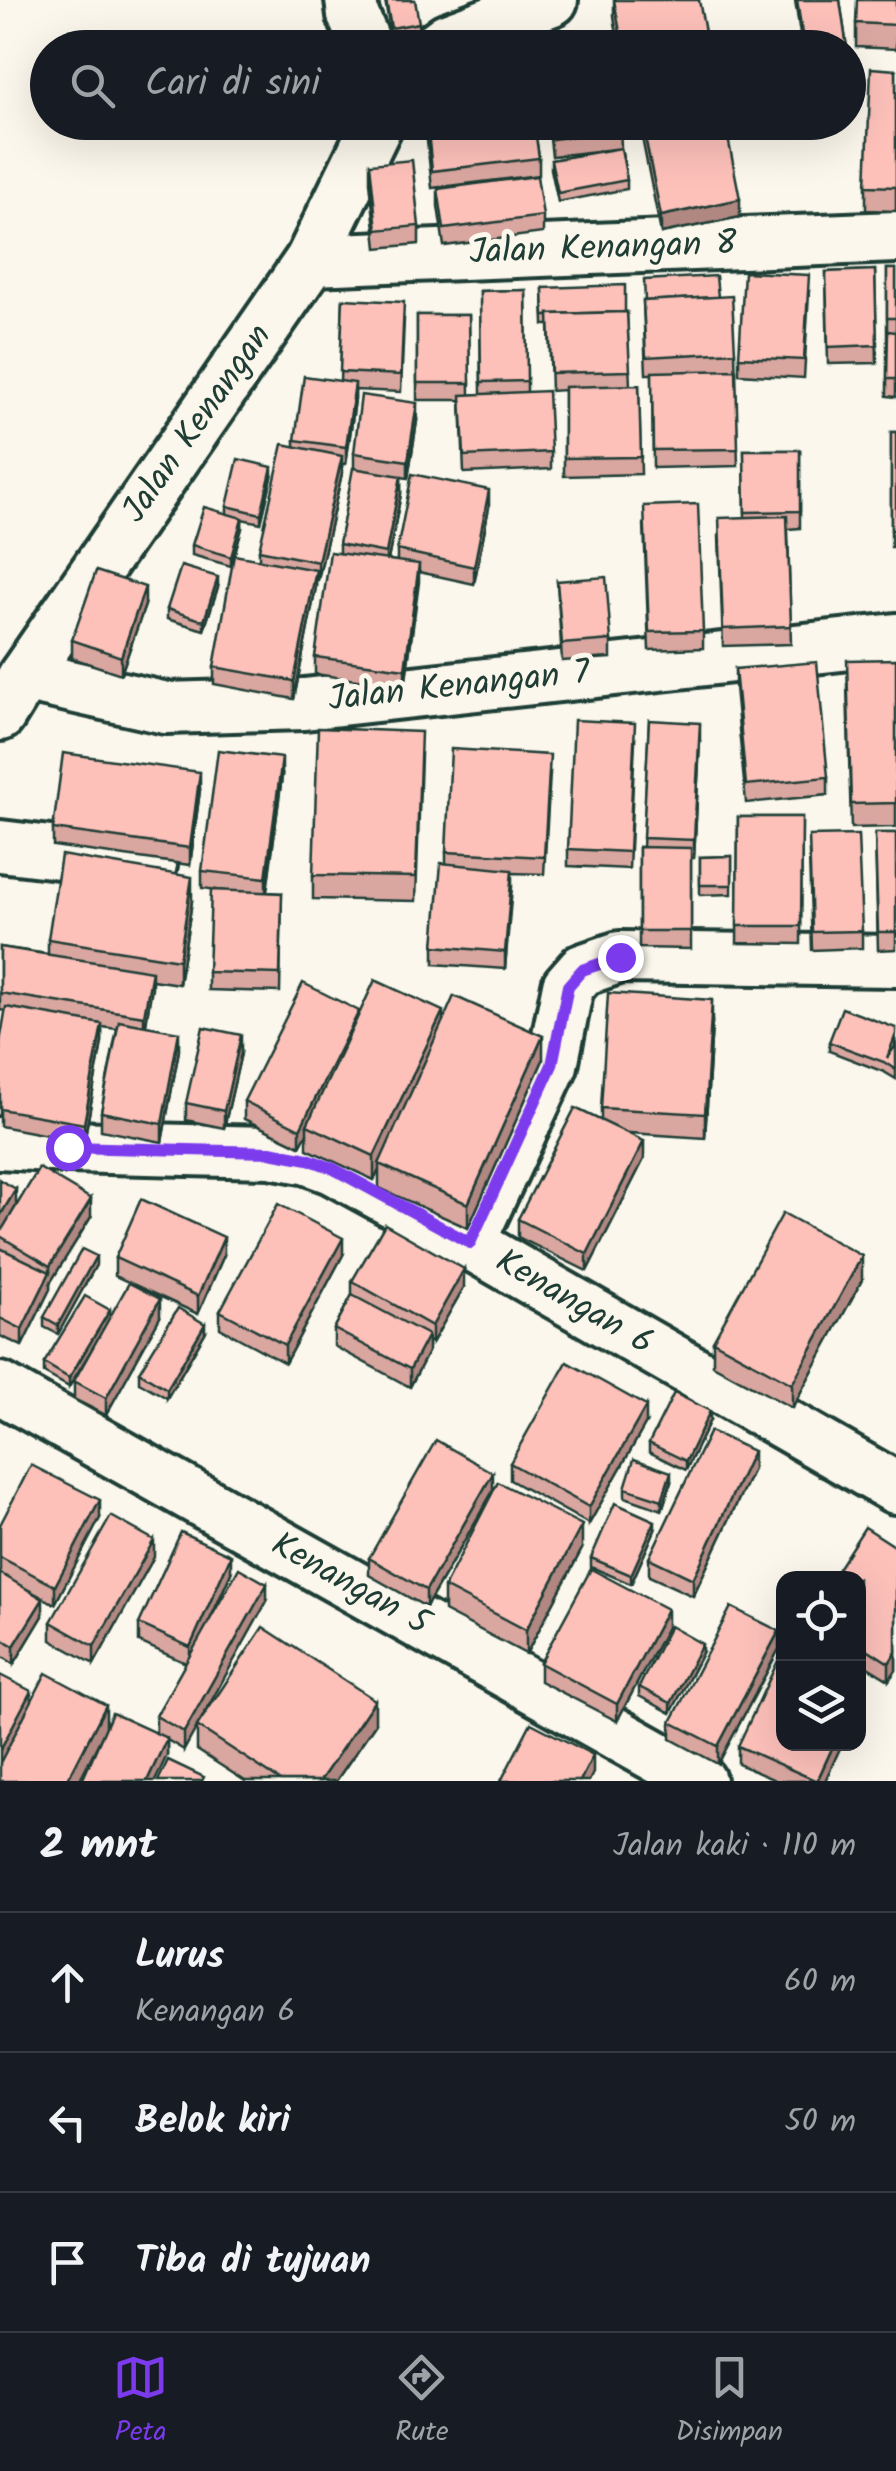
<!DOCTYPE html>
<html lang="id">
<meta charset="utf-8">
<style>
body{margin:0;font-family:Kalam,sans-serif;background:#242831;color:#f1f3f6}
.controls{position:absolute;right:30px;bottom:30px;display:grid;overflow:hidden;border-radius:20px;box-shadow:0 10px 40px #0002}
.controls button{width:90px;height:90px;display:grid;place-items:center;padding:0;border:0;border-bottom:2px solid #363941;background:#171b24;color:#f1f3f6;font:50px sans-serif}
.stop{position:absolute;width:30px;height:30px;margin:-22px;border:8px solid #7c3aed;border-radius:50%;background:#fff}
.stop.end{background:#7c3aed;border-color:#fff;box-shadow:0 2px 10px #0008}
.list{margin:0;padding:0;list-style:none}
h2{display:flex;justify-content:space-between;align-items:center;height:130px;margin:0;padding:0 40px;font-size:42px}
h2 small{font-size:32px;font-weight:400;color:#9ea1a6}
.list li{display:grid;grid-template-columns:65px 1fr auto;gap:30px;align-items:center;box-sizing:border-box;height:140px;padding:0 40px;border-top:2px solid #363941}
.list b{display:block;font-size:38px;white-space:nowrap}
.list p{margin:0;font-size:32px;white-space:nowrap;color:#9ea1a6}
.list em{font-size:32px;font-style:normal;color:#9ea1a6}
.icon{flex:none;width:55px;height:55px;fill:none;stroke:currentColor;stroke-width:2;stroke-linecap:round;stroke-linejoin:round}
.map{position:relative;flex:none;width:896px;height:1781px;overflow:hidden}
.search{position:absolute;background:#171b24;box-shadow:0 10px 40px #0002;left:30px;right:30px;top:30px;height:110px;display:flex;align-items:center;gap:25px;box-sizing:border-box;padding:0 35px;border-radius:55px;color:#9ea1a6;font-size:38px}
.sheet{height:550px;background:#171b24}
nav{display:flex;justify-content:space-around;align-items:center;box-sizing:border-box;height:140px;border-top:2px solid #363941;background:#171b24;font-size:28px;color:#9ea1a6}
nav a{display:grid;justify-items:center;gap:5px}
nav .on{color:#7c3aed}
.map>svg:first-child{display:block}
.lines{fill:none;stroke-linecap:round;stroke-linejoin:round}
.minor-casing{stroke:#1f3d34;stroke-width:58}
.minor{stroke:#fbf7ec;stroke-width:50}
.wall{fill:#daa6a0;stroke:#1f3d34;stroke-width:2.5}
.shaded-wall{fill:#b18782;stroke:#1f3d34;stroke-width:2.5}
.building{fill:#fdc1ba;stroke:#1f3d34;stroke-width:2.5}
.route{stroke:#7c3aed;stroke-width:12}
.labels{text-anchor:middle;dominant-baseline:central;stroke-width:10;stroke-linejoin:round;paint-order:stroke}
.street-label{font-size:35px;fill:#1f3d34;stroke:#fbf7ec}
</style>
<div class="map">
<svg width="896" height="1781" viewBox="0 0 896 1781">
<rect width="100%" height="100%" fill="#fbf7ec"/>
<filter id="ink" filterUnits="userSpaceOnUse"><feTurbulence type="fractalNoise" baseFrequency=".01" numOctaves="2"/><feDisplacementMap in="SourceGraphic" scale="20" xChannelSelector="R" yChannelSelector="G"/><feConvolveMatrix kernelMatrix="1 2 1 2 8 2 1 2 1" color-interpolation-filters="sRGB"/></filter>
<g filter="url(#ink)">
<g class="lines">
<g class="minor-casing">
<g id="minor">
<polyline points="351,0 353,15 367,48"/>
<polyline points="435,48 447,39 552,0"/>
<polyline points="311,260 896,237"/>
<polyline points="24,676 166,708 304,704 896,639"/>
<polyline points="0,715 24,676 311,260 378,122"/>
<polyline points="0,846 151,864"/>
<polyline points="0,1143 68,1147 270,1152 308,1159 332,1168 469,1243 896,1488"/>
<polyline points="469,1243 552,1065 568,986 582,970 620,957 896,961"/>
<polyline points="0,1388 700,1781"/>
</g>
</g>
<use href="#minor" class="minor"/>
</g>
<g class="wall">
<polygon points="385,0 415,0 419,32 391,37"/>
<polygon points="614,0 708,48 619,48 614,16"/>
<polygon points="795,0 840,0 847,48 802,48"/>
<polygon points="896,0 896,49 856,47 856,23"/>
<polygon points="848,58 854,93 854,110 848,111"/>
<polygon points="896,70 896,211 866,210 866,186"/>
<polygon points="425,122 534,122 539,158 539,175 432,188"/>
<polygon points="548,122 620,122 621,148 627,180 627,189 558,202 551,169 551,160 615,149 552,156"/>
<polygon points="642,122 740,217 661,233 642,138"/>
<polygon points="370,164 419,226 419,244 377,248 370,182"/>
<polygon points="438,189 543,216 543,233 444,246 438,206"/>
<polygon points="887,269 896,269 896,397 887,396"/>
<polygon points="875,270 877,363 828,364 826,272"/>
<polygon points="543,288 627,312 630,386 639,385 641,474 564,476 564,390 551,391 549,325 544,325"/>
<polygon points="526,290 527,392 551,452 551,469 464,473 461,400 417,400 417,315 469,315 470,395 481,394 480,291"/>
<polygon points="809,292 804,378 739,374 739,357"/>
<polygon points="718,297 735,352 738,466 653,468 652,374 646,374 643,301"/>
<polygon points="343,299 404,319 401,392 355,390 355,400 346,464 342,464 342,473 318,580 316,580 316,587 294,699 214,684 214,667 259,560 259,550 295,446 295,440 340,381"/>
<polygon points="417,421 408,478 401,477 401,494 388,560 397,561 397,550 489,507 474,584 419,572 405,687 315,674 315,657 339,553 339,544 354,468 354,453"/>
<rect x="891" y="432" width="5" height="115"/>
<polygon points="744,450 800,450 800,528 788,529 791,644 723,646 719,536 745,517"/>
<polygon points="272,477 261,523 242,519 242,528 231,566 192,555 192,545 227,514 227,506"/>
<polygon points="644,523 703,631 703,648 649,650"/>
<polygon points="557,581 611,640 611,658 562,661"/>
<polygon points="218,587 204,630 167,619 167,609"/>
<polygon points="145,605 121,674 72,658 72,640"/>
<polygon points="896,659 896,827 851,828 847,684"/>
<polygon points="735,669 828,777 828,795 746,803 735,687"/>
<polygon points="649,720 700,741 694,858 691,858 691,949 639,948 639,847 643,847"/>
<polygon points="635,741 629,869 568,866 568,849"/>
<polygon points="421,755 416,901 313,899 313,875"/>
<polygon points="550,773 544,874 512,873 505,969 434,964 434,946 446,864 446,852"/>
<polygon points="282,776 267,892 282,893 280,992 208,990 208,972 225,891 202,888 202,871"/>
<polygon points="200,790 190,865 53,846 53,829"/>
<polygon points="738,817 802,817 801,944 737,943"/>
<polygon points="875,833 896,833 896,949 878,950"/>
<polygon points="809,854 862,931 862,948 812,950"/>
<polygon points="732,856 732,894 700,895 700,857"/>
<polygon points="192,901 179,984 152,980 146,1026 179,1050 162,1142 101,1130 101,1112 117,1029 102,1027 102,1042 84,1142 0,1126 0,1043 6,1011 0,1010 0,947 48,954 48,939"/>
<polygon points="359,1015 443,1020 543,1060 468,1228 379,1188 379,1170 374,1180 307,1149 307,1133 300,1146 244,1119 244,1101"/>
<polygon points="712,1023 705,1138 628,1133 644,1159 587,1271 518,1237 518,1219 601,1121 601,1108"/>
<polygon points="896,1028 895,1047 896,1045 896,1079 884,1072 829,1051 829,1042"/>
<polygon points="241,1053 224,1128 186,1120 186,1103"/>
<polygon points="0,1180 16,1206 91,1217 50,1283 50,1289 22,1346 0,1336"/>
<polygon points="224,1255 198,1314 115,1276 115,1258"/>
<polygon points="343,1255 285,1363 220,1328 220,1311"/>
<polygon points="96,1265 58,1334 44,1327 44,1317"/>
<polygon points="862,1280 792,1408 713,1365 713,1341"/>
<polygon points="352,1281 464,1287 432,1343 428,1341 428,1352 410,1387 334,1346 334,1329 352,1295"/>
<polygon points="110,1317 160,1317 106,1415 74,1399 74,1381 93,1348 69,1387 44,1373 44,1363"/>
<polygon points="205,1333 167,1398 139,1382 139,1372"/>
<polygon points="710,1420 686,1470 649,1452 649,1443"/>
<polygon points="646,1423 589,1524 510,1480 510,1463"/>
<polygon points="753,1469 693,1596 649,1576 649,1558"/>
<polygon points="671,1482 662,1510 625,1497 625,1488"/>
<polygon points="493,1491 426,1607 369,1575 369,1558"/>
<polygon points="100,1518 55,1604 25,1588 43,1616 14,1664 0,1655 0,1525"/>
<polygon points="655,1530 631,1584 591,1567 591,1558"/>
<polygon points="896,1547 896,1670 889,1680 858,1661 858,1578"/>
<polygon points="582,1549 526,1654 444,1611 444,1587"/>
<polygon points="154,1557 94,1664 51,1640 51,1622"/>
<polygon points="231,1573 209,1623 267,1601 198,1724 375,1724 336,1781 245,1781 197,1750 197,1726 184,1750 167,1740 167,1755 100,1741 79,1781 0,1781 31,1702 106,1726 156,1733 156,1716 186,1663 139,1642 139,1624"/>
<polygon points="667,1627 617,1721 540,1681 540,1663"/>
<polygon points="779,1649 718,1764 671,1739 671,1722"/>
<polygon points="702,1653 671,1713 639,1696 639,1687"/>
<polygon points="738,1746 825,1781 777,1781 738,1764"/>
</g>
<g class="shaded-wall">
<polygon points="740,199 740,217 661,233 661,216"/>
<polygon points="355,383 355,400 346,464 346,447"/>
<polygon points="417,403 417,421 408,478 408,461"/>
<polygon points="342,456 342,473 318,580 318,562"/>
<polygon points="272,467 272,477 261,523 261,514"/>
<polygon points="401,476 401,494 386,570 386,553"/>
<polygon points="489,490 489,507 474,584 474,567"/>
<polygon points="242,518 242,528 231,566 231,557"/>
<polygon points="419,564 419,582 405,687 405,669"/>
<polygon points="316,570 316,587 294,699 294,681"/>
<polygon points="218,577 218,587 204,630 204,621"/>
<polygon points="145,587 145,605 121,674 121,657"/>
<polygon points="700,723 700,741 694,858 694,840"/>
<polygon points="282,758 282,776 266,896 266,878"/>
<polygon points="200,772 200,790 190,865 190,848"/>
<polygon points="512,870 512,887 505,969 505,952"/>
<polygon points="192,877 192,901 179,984 179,960"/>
<polygon points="152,971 152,988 144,1033 144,1016"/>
<polygon points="712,1000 712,1023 705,1138 705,1114"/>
<polygon points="359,1011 359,1028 307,1125 307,1133 300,1146 300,1129"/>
<polygon points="443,1011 443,1035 379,1164 379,1170 374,1180 374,1156"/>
<polygon points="102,1024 102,1042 84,1142 84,1124"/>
<polygon points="179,1032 179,1050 162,1142 162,1124"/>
<polygon points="241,1035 241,1053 224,1128 224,1111"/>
<polygon points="543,1036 543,1060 468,1228 468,1204"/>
<polygon points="644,1141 644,1159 587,1271 587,1254"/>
<polygon points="16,1189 16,1206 0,1234 0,1216"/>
<polygon points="91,1199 91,1217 50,1283 50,1289 22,1346 22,1329 50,1272 50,1266"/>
<polygon points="224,1237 224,1255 198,1314 198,1296"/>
<polygon points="343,1238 343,1255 285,1363 285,1345"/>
<polygon points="96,1256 96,1265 58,1334 58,1325"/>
<polygon points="862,1256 862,1280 792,1408 792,1384"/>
<polygon points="464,1269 464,1287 432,1343 432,1326"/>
<polygon points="160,1299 160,1317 106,1415 106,1398"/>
<polygon points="110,1310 110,1319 69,1387 69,1378"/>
<polygon points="205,1324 205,1333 167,1398 167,1389"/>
<polygon points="428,1335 428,1352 410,1387 410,1369"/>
<polygon points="646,1406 646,1423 589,1524 589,1507"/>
<polygon points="710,1411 710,1420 686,1470 686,1461"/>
<polygon points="753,1451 753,1469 693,1596 693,1579"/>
<polygon points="671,1472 671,1482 662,1510 662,1500"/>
<polygon points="493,1473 493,1491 426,1607 426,1590"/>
<polygon points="100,1500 100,1518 55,1604 55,1586"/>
<polygon points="655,1521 655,1530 631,1584 631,1575"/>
<polygon points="582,1525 582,1549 526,1654 526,1630"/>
<polygon points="154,1540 154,1557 94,1664 94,1646"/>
<polygon points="231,1555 231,1573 190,1664 190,1647"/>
<polygon points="267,1584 267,1601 184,1750 184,1732"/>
<polygon points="43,1599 43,1616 14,1664 14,1646"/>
<polygon points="667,1609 667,1627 617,1721 617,1704"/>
<polygon points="779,1631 779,1649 718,1764 718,1746"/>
<polygon points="702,1644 702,1653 671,1713 671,1703"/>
<polygon points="896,1652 896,1670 889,1680 889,1663"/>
<polygon points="863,1681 863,1698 858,1708 858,1690"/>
<polygon points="31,1691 31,1709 0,1767 0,1750"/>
<polygon points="375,1700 375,1724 336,1781 320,1781"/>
<polygon points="106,1705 106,1728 79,1781 67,1781"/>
<polygon points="167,1738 167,1755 155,1781 147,1781"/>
<polygon points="834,1744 842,1744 825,1781 817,1781"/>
<polygon points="593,1755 593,1773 589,1781 580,1781"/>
</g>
<g class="building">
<polygon points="386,0 415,0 419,23 391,28"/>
<polygon points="614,0 699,0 708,48 623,48"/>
<polygon points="797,0 840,0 847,48 804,48"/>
<polygon points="857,0 896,0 896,25 856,23"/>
<polygon points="848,58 854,93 848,94"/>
<polygon points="871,68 896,70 896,187 866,186"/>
<polygon points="427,122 534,122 539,158 432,171"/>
<polygon points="550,122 620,122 621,131 552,139"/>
<polygon points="642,122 725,122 740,199 661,216"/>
<polygon points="621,148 627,180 558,193 551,160"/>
<polygon points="412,160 419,226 377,230 370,164"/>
<polygon points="537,176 543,216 444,229 438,189"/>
<rect x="887" y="269" width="9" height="49"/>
<polygon points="875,270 877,345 828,347 826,272"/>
<polygon points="744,272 809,275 804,360 739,357"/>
<polygon points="716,276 718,297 645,301 644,280"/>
<polygon points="625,285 625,312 549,314 549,316 544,316 543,288"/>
<polygon points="526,290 527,381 481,382 480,291"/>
<polygon points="732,296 735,352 646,357 643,301"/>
<polygon points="343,299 404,302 401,375 340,372"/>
<polygon points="627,312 630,371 551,373 549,314"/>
<polygon points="417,315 469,315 470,383 417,383"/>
<polygon points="888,331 896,332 896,379 887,379"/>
<polygon points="736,370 738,449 653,450 652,372"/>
<polygon points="304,376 355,383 346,447 295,440"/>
<polygon points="639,385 641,457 564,458 564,387"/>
<polygon points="548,391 551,452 464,456 461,395"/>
<polygon points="361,395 417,403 408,461 354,453"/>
<rect x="891" y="432" width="5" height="98"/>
<polygon points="283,444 342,456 318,562 259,550"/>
<polygon points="744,450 800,450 800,511 745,512"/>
<polygon points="238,459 272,467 261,514 227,506"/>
<polygon points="353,468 401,476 386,553 339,544"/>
<polygon points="412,474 489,490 474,567 397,550"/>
<polygon points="698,504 703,631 649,632 644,506"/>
<polygon points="204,507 242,518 231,557 192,545"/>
<polygon points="787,516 791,626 723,629 719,518"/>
<polygon points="330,552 419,564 405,669 315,657"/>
<polygon points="234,555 316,570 294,681 214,667"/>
<polygon points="181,566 218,577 204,621 167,609"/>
<polygon points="96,571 145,587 121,657 72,640"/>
<polygon points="606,577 611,640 562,644 557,581"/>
<polygon points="896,659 896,803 851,804 847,660"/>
<polygon points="817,662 828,777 746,785 735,669"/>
<polygon points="574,720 635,723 629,852 568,849"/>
<polygon points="649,720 700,723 694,840 643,838"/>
<polygon points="318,728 421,732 416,877 313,875"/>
<polygon points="451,749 550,755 544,857 446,852"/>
<polygon points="218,750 282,758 266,878 202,871"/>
<polygon points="63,753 200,772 190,848 53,829"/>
<polygon points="738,817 802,817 801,926 737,926"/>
<polygon points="875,833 896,833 896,932 878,932"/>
<polygon points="858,835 862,931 812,932 809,836"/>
<polygon points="639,847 691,848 691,931 639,931"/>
<polygon points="61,855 192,877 179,960 48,939"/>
<polygon points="732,856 732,885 700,885 700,857"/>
<polygon points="441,863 512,870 505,952 434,946"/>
<polygon points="211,890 282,893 280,974 208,972"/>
<polygon points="0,947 152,971 144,1016 0,993"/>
<polygon points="375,980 443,1011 374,1156 307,1125"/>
<polygon points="303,983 359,1011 300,1129 244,1101"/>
<polygon points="608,993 712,1000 705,1114 601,1108"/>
<polygon points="454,996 543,1036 468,1204 379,1164"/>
<polygon points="6,1007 102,1024 84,1124 0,1109 0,1042"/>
<polygon points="842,1008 896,1028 896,1034 887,1058 896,1045 896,1070 884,1062 829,1042"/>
<polygon points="119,1021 179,1032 162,1124 101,1112"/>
<polygon points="203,1027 241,1035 224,1111 186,1103"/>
<polygon points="575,1108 644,1141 587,1254 518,1219"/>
<polygon points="39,1168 91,1199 50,1266 0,1236 0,1233"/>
<polygon points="0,1180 16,1189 0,1216"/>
<polygon points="141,1199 224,1237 198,1296 115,1258"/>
<polygon points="278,1204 343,1238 285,1345 220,1311"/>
<polygon points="783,1213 862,1256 792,1384 713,1341"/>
<polygon points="385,1224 464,1269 432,1326 352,1281"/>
<polygon points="0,1248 50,1272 22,1329 0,1318"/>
<polygon points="82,1249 96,1256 58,1325 44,1317"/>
<polygon points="129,1283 160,1299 106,1398 74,1381"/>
<polygon points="352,1295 428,1335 410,1369 334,1329"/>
<polygon points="85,1296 110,1310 69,1378 44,1363"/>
<polygon points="178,1308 205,1324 167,1389 139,1372"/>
<polygon points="567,1362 646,1406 589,1507 510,1463"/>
<polygon points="674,1393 710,1411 686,1461 649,1443"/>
<polygon points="710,1431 753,1451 693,1579 649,1558"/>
<polygon points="436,1440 493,1473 426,1590 369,1558"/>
<polygon points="634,1459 671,1472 662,1500 625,1488"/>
<polygon points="31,1465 100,1500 55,1586 0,1557 0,1525"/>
<polygon points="498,1482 582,1525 526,1630 444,1587"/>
<polygon points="615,1503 655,1521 631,1575 591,1558"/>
<polygon points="111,1516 154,1540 94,1646 51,1622"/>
<polygon points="865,1527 896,1547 896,1652 889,1663 858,1643 858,1578 832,1578"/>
<polygon points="181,1532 231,1555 190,1647 139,1624"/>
<polygon points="239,1568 267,1584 184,1732 156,1716"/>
<polygon points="591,1569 667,1609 617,1704 540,1663"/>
<polygon points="0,1573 43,1599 14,1646 0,1638"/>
<polygon points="731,1607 779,1631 718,1746 671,1722"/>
<polygon points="670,1626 702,1644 671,1703 639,1687"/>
<polygon points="263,1627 375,1700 320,1781 281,1781 197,1726"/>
<polygon points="784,1648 784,1744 834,1744 817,1781 738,1746"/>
<polygon points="46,1673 106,1705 67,1781 0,1781 0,1763"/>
<polygon points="0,1675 31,1691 0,1750"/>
<polygon points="112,1713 167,1738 147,1781 82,1781"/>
<polygon points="531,1723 593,1755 580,1781 501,1781"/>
<polygon points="168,1760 204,1777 202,1781 158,1781"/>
</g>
</g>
<g class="lines" filter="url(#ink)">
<polyline class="route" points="68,1147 270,1152 308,1159 332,1168 470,1243 552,1065 568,986 582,970 620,957"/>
</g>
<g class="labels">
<g class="street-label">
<text transform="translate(603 249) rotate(-2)">Jalan Kenangan 8</text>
<text transform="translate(198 424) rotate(-55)">Jalan Kenangan</text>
<text transform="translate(459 687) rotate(-6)">Jalan Kenangan 7</text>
<text transform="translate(574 1303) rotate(30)">Kenangan 6</text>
<text transform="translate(350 1585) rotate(29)">Kenangan 5</text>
</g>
</g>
</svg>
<div class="controls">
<button><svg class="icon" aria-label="locate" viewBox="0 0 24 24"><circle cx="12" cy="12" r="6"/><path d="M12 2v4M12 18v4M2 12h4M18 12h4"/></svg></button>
<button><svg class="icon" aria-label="layers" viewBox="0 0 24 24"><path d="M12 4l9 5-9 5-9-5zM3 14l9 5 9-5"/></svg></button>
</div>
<div class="stop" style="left:68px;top:1147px"></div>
<div class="stop end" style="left:620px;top:957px"></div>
<div class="search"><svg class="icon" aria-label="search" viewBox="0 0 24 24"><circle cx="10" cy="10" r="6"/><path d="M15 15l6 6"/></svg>Cari di sini</div>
</div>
<section class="sheet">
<h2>2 mnt<small>Jalan kaki · 110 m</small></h2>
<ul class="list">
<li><svg class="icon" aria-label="ahead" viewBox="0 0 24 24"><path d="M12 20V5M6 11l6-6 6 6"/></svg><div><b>Lurus</b><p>Kenangan 6</p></div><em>60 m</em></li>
<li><svg class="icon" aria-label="left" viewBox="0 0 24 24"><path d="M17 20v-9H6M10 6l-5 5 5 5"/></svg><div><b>Belok kiri</b></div><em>50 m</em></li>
<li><svg class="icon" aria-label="arrive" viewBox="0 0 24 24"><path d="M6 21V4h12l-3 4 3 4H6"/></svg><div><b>Tiba di tujuan</b></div></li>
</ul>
</section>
<nav>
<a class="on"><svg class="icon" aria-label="map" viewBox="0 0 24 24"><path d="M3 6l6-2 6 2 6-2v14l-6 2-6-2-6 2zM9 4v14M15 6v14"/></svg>Peta</a>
<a><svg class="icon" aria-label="directions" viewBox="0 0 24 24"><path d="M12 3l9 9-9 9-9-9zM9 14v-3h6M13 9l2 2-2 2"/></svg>Rute</a>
<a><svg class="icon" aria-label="saved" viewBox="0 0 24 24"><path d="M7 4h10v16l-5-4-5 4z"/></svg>Disimpan</a>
</nav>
